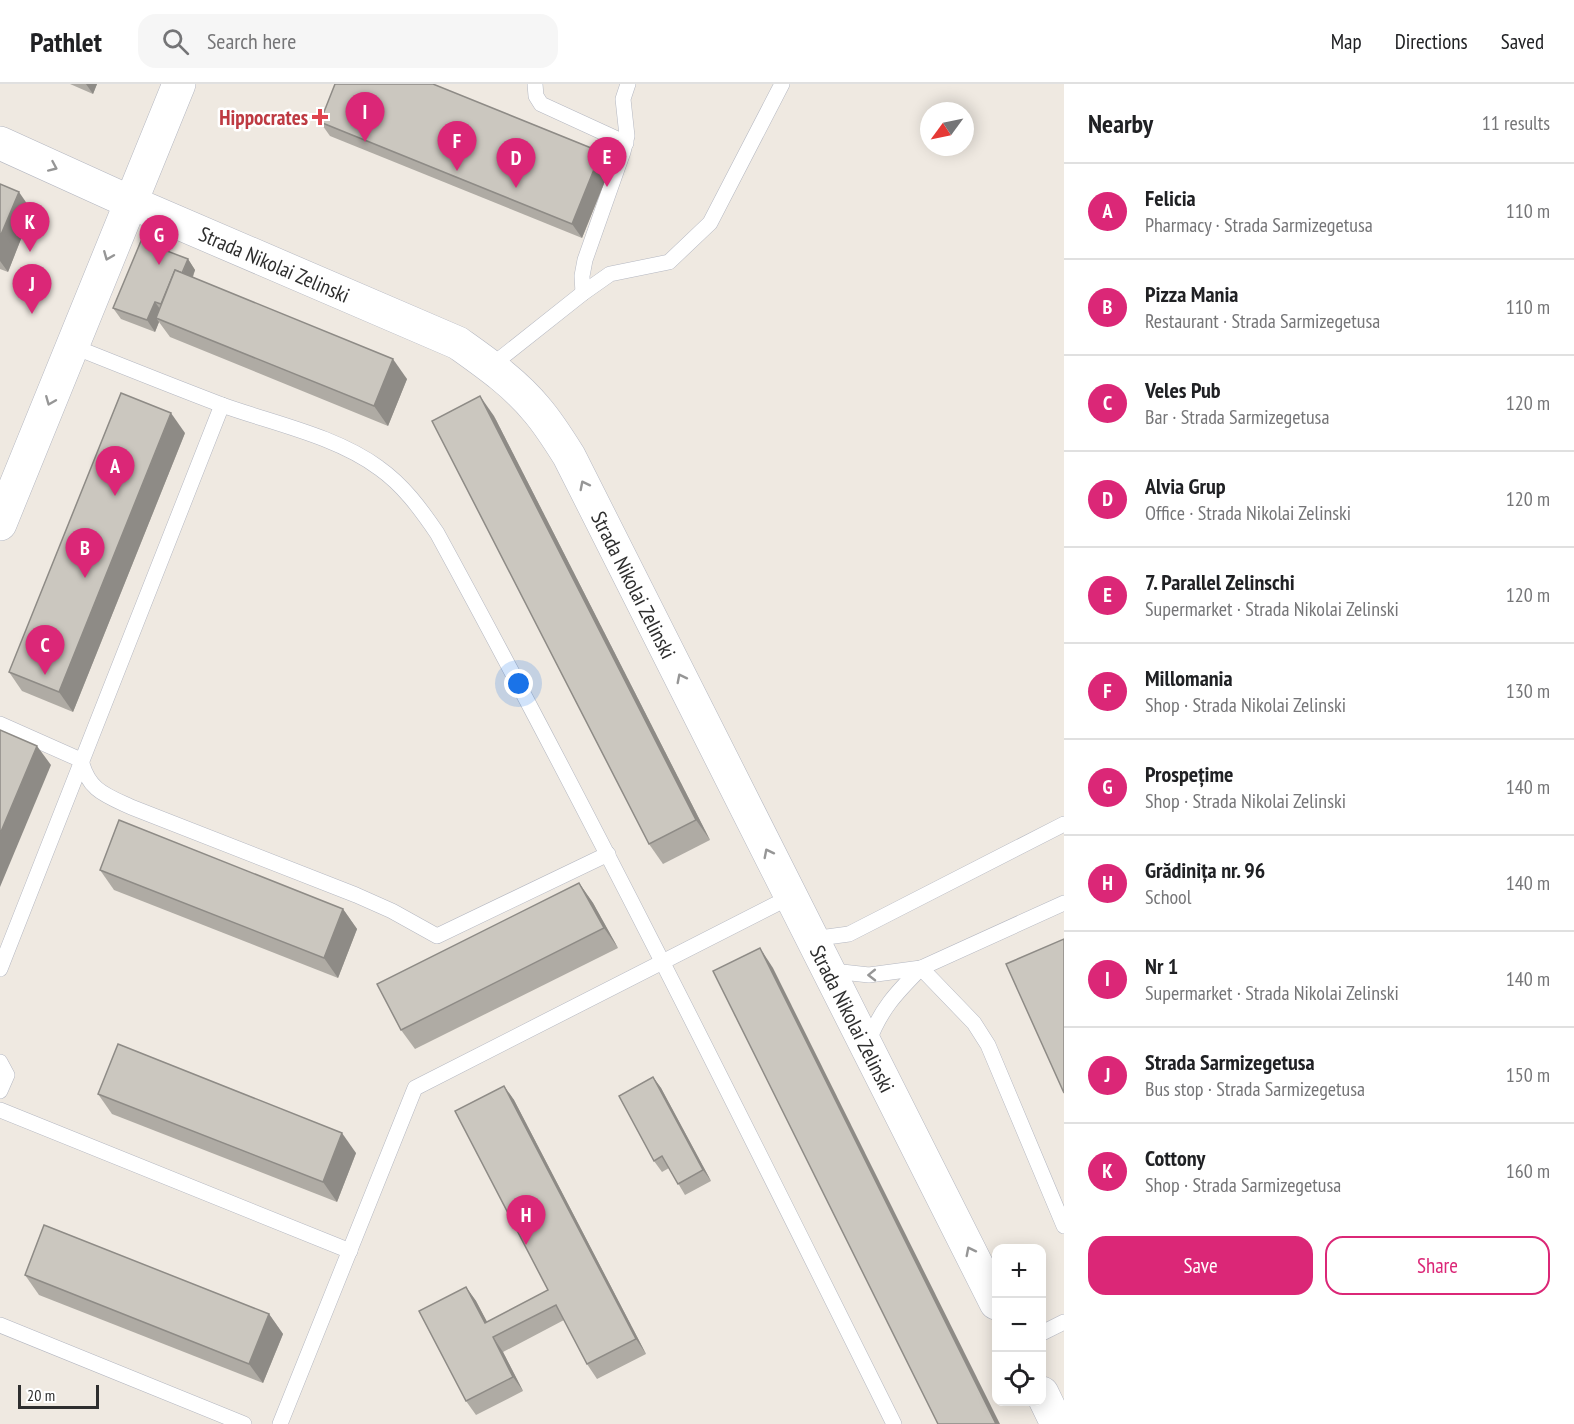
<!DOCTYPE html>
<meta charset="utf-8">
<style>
body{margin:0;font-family:"PT Sans Narrow",sans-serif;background:#f6f6f6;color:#202124}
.controls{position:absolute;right:18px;bottom:18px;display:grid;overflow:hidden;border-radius:12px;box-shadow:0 3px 15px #0003}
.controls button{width:54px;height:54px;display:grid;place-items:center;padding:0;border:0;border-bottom:2px solid #e0e0e0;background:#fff;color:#202124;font:30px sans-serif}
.compass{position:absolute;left:920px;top:18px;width:54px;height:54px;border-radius:50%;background:#fff;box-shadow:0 3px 15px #0003;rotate:237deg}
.scale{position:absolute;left:18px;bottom:15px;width:81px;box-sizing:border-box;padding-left:6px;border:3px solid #2e2e2e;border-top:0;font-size:16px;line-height:21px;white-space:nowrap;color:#2e2e2e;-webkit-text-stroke:4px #fff;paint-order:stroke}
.you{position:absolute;left:519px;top:600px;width:21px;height:21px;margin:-15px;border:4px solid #fff;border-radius:50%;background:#1a73e8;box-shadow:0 0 0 9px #1a73e833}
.badge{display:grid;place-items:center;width:39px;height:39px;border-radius:50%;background:#db2777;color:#fff;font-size:20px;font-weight:700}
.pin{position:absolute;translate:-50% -50px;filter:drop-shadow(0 2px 3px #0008)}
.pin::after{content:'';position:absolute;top:32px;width:21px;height:18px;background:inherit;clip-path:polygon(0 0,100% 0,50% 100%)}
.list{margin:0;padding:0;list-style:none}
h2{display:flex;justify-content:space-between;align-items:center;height:78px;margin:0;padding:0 24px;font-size:26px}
h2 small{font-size:20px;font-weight:400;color:#757577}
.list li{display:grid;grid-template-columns:39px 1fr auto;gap:18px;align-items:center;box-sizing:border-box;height:96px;padding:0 24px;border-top:2px solid #e0e0e0}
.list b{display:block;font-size:22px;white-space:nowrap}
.list p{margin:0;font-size:20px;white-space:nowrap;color:#757577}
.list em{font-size:20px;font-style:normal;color:#757577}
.actions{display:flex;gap:12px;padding:18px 24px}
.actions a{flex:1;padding:14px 0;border:2px solid #db2777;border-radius:18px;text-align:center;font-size:21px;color:#db2777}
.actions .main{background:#db2777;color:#fff}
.icon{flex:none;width:33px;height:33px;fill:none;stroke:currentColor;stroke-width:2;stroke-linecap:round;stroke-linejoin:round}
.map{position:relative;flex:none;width:1064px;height:1340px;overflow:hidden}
header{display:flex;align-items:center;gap:36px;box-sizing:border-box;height:84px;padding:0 30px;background:#fff;border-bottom:2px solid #e0e0e0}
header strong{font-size:28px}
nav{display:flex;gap:33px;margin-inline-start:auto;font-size:21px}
.search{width:420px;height:54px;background:#f6f6f6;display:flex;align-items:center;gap:15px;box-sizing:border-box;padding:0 21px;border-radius:18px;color:#757577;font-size:22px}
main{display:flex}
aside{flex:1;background:#fff}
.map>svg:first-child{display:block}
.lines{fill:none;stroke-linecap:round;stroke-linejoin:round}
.service-casing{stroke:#b4b7c1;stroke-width:16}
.tertiary-casing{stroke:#b4b7c1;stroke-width:34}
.secondary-casing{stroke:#b4b7c1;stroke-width:34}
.service{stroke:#fff;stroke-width:15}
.tertiary{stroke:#fff;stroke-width:33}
.secondary{stroke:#fff;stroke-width:33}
.wall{fill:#afaba4}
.shaded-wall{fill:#8e8b86}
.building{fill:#cbc7bf;stroke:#8e8b86;stroke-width:1.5}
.oneway{stroke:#969696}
.health-dot{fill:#e0444e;stroke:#fff;stroke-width:2}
.labels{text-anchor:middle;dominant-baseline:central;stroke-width:5;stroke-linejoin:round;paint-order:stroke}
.health-label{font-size:21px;font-weight:bold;fill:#be3a42;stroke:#fff;text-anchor:end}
.street-label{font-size:21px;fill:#2e2e2e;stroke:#fff}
</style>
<header>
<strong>Pathlet</strong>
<div class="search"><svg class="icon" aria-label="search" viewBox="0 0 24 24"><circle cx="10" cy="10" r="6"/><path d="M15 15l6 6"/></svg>Search here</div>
<nav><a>Map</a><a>Directions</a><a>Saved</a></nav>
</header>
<main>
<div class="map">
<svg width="1064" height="1340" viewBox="0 0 1064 1340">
<rect width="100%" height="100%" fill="#efe9e1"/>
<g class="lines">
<g class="service-casing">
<g id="service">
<polyline points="535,0 536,12 541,20 626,59"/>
<polyline points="583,209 582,192 585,176 623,68 627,52 623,15 628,0"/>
<path d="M 72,262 C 122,282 172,302 222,321 C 272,339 336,352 379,384 C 403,401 420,424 437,449 C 597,742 745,1041 894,1340"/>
<polyline points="491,282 583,209 610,190 669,178 710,139 782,0"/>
<path d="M 0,640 L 81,676 C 88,706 105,711 131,723 L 356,811 L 392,827 L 437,852 L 608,770"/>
<polyline points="812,855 849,850 1064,740"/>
<polyline points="831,884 842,888 869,891 921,884 1064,819"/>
<polyline points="921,884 974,939 988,961 1064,1142"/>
<polyline points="0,885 222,321"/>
<path d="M 868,959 C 880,926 896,909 921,884"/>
<polyline points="0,978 7,991 0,1007"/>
<polyline points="0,1026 350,1167"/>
<polyline points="0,1241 244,1340"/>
<polyline points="1042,1249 1064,1238"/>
<polyline points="280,1340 415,1004 790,813"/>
</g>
</g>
<g class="tertiary-casing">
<g id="tertiary">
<path id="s1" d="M 0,59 L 130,118 L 458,259 C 486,279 515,299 537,326 C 549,340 559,356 569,372 L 996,1219"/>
<polyline points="1042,1309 1057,1340"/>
</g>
</g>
<g class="secondary-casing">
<polyline id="secondary" points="0,440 179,0"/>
</g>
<use href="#service" class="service"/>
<use href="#tertiary" class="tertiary"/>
<use href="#secondary" class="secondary"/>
</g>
<g class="wall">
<polygon points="70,0 97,0 93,10"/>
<polygon points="320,38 601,68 611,82 582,154 330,52"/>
<polygon points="0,100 32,127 8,188 0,185"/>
<polygon points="188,175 195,186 193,193 407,295 388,342 170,253 159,238 155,248 121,235 113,224"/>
<polygon points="494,332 710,756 663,780 649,760"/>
<polygon points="185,349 73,628 22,607 9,588"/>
<polygon points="100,786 343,825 357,845 338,894 114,806"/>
<polygon points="579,799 593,819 618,864 415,965 401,946"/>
<polygon points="653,993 661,1004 711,1097 685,1111 669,1084 662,1088 654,1077"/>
<polygon points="504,1002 514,1016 646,1270 597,1295 587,1280 564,1236 503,1268 523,1307 476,1331 466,1317 466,1203 476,1217 487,1238 548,1206"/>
<polygon points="98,1010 356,1069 337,1118 112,1030"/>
<polygon points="25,1191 269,1230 283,1250 263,1299 39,1211"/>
</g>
<g class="shaded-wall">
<polygon points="86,0 97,0 93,10"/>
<polygon points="601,68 611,82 582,154 572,140"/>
<polygon points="19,108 32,127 8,188 0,177 0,153"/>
<polygon points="188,175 195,186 177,235 170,223"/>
<polygon points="155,218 163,229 156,234 159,238 155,248 147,236"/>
<polygon points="393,275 407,295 388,342 374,322"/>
<polygon points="480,312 494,332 710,756 696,736"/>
<polygon points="171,329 185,349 73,628 59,608"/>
<polygon points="37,662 51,681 0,803 0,750"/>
<polygon points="579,799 593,819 618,864 604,844"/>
<polygon points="343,825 357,845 338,894 324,874"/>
<polygon points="760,864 773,884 1000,1340 996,1340"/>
<polygon points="653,993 661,1004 711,1097 703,1086"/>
<polygon points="504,1002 514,1016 646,1270 636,1255"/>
<polygon points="342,1049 356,1069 337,1118 323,1098"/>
<polygon points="466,1203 476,1217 495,1253 485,1239"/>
<polygon points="269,1230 283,1250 263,1299 249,1280"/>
<polygon points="493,1253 503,1268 523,1307 513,1293"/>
</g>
<g class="building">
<polygon points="335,0 433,0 601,68 572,140 320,38"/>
<polygon points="0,100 19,108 0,153"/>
<polygon points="141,157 188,175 182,189 175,186 161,220 155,218 147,236 113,224"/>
<polygon points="175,186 393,275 374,322 156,234"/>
<polygon points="121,309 171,329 59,608 9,588"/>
<polygon points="480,312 696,736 649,760 432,337"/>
<polygon points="0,646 37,662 0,750"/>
<polygon points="119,736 343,825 324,874 100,786"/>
<polygon points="579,799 604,844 401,946 377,900"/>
<polygon points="1064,855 1064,1009 1006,880"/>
<polygon points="760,864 996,1340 938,1340 713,887"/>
<polygon points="118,960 342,1049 323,1098 98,1010"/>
<polygon points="653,993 703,1086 678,1100 662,1072 654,1077 619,1012"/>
<polygon points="504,1002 636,1255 587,1280 556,1221 493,1253 513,1293 466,1317 419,1227 466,1203 485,1239 548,1206 455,1027"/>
<polygon points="44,1141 269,1230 249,1280 25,1191"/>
</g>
<defs><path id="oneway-chevron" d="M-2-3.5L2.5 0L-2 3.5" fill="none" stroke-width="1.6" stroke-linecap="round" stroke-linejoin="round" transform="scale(1.5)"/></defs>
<g class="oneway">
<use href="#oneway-chevron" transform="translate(53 83) rotate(24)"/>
<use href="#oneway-chevron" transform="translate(108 172) rotate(112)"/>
<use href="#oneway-chevron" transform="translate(50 317) rotate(112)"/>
<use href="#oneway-chevron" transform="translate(584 401) rotate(-117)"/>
<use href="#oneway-chevron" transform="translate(681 594) rotate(-117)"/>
<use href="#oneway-chevron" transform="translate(768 769) rotate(-117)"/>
<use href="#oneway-chevron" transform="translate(872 891) rotate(179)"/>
<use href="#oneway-chevron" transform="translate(970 1167) rotate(-117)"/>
</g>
<path class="health-dot" d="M317 24h6v6h6v6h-6v6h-6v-6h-6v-6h6z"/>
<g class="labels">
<g class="health-label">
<text x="308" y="33">Hippocrates</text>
</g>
<g class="street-label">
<text stroke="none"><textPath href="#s1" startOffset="300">Strada Nikolai Zelinski</textPath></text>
<text stroke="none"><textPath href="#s1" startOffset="804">Strada Nikolai Zelinski</textPath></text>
<text stroke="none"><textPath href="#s1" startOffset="1290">Strada Nikolai Zelinski</textPath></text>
</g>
</g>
</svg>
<div class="controls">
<button>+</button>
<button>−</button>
<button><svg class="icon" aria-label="locate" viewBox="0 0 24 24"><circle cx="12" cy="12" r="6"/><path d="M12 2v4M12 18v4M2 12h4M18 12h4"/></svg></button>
</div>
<svg class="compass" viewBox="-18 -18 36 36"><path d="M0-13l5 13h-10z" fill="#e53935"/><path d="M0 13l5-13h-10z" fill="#757577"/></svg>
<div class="scale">20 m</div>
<div class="you"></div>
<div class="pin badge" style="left:115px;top:412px">A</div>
<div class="pin badge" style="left:85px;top:494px">B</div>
<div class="pin badge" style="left:45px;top:591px">C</div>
<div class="pin badge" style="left:516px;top:104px">D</div>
<div class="pin badge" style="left:607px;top:103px">E</div>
<div class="pin badge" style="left:457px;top:87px">F</div>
<div class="pin badge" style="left:159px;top:181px">G</div>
<div class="pin badge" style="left:526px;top:1161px">H</div>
<div class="pin badge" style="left:365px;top:58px">I</div>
<div class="pin badge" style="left:32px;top:230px">J</div>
<div class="pin badge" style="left:30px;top:168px">K</div>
</div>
<aside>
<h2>Nearby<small>11 results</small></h2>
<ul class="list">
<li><span class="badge">A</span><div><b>Felicia</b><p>Pharmacy · Strada Sarmizegetusa</p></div><em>110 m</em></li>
<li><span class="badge">B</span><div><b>Pizza Mania</b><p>Restaurant · Strada Sarmizegetusa</p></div><em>110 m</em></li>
<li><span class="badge">C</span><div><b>Veles Pub</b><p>Bar · Strada Sarmizegetusa</p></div><em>120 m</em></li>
<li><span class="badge">D</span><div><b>Alvia Grup</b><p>Office · Strada Nikolai Zelinski</p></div><em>120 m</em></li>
<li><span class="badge">E</span><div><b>7. Parallel Zelinschi</b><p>Supermarket · Strada Nikolai Zelinski</p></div><em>120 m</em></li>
<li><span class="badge">F</span><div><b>Millomania</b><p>Shop · Strada Nikolai Zelinski</p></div><em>130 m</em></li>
<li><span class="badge">G</span><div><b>Prospețime</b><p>Shop · Strada Nikolai Zelinski</p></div><em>140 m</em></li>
<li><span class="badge">H</span><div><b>Grădinița nr. 96</b><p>School</p></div><em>140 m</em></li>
<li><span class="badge">I</span><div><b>Nr 1</b><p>Supermarket · Strada Nikolai Zelinski</p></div><em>140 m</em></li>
<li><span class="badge">J</span><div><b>Strada Sarmizegetusa</b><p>Bus stop · Strada Sarmizegetusa</p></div><em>150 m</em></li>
<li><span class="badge">K</span><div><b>Cottony</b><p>Shop · Strada Sarmizegetusa</p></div><em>160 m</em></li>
</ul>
<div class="actions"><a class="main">Save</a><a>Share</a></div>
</aside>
</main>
